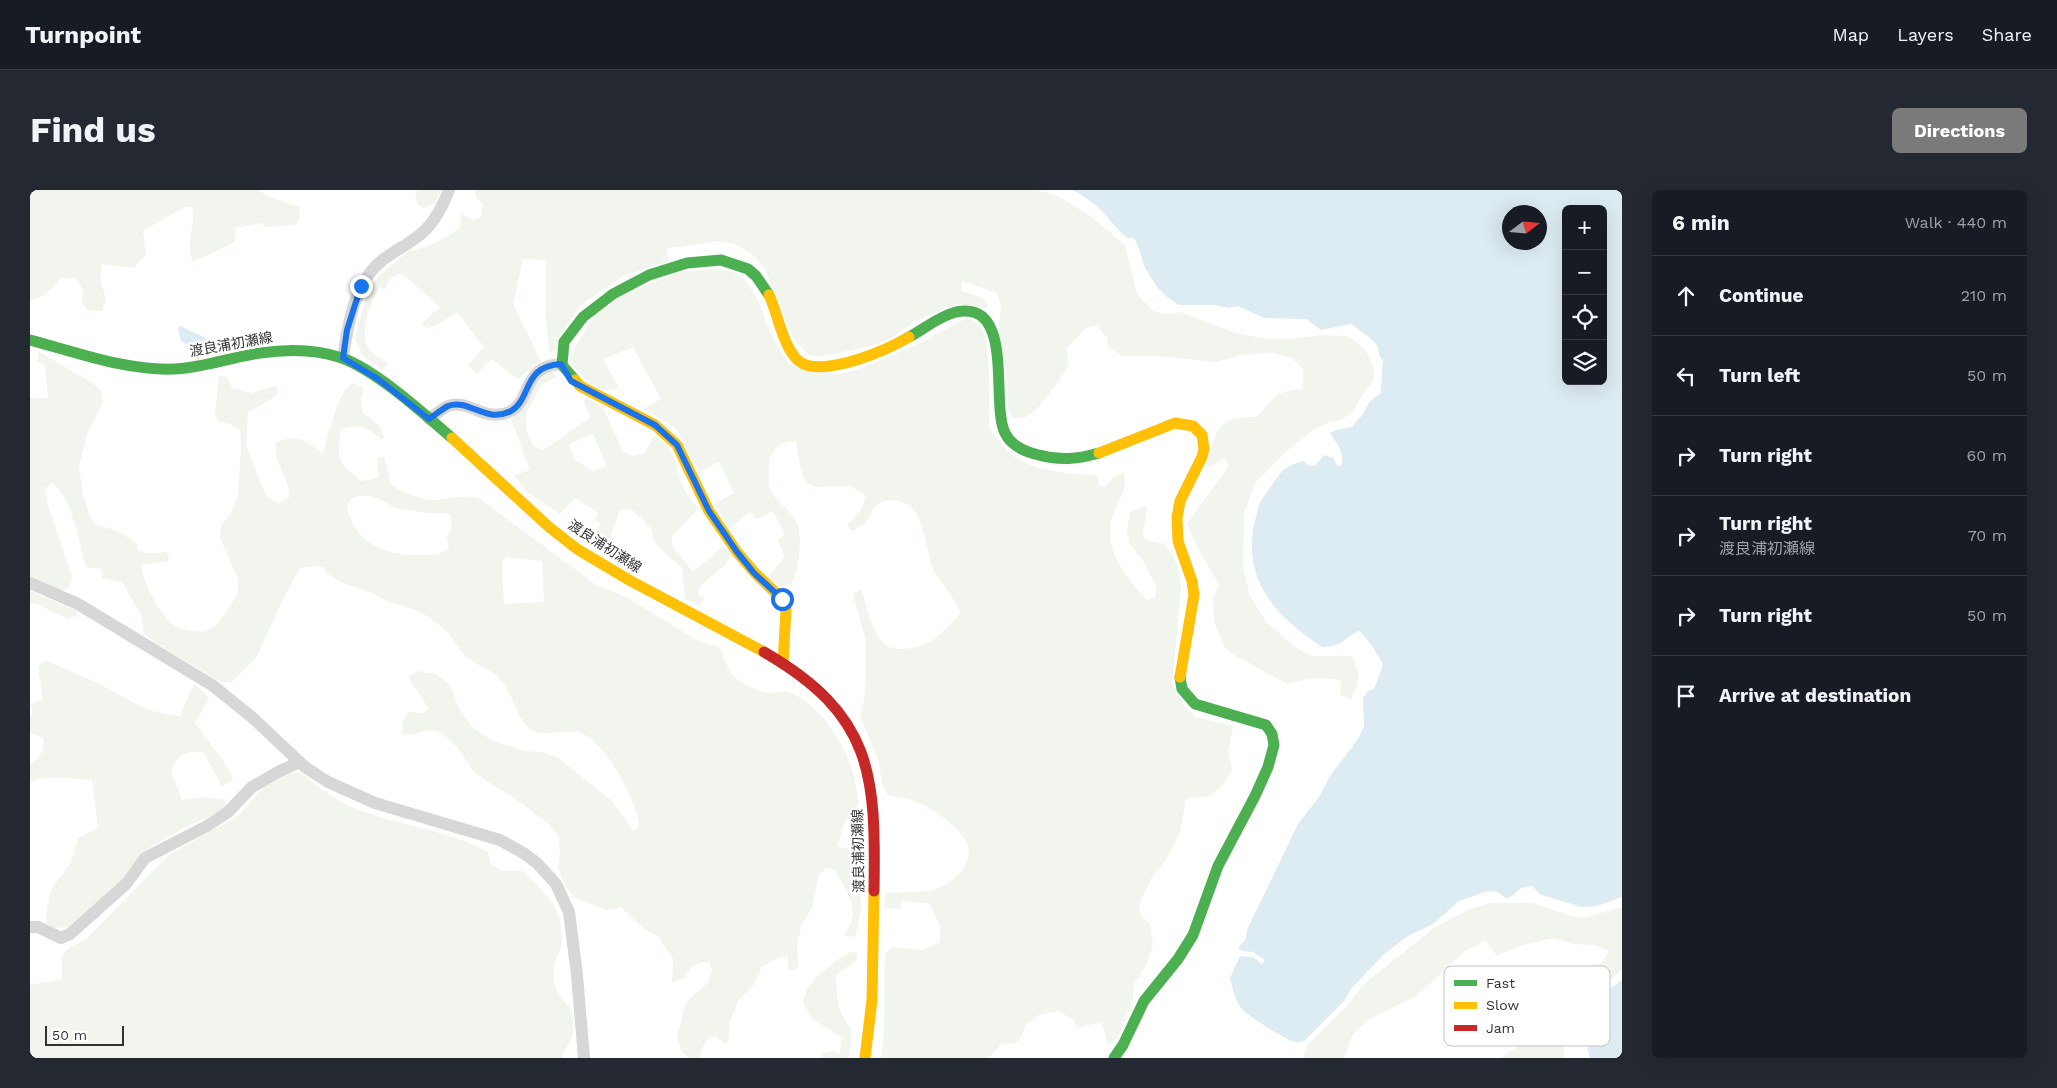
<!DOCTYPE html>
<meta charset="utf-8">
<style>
body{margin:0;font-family:"Work Sans","Noto Sans JP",sans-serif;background:#242831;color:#f1f3f6}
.controls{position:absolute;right:15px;top:15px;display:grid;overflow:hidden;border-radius:8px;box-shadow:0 5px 20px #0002}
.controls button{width:45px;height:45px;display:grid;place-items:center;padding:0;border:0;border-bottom:1px solid #363941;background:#171b24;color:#f1f3f6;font:25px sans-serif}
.compass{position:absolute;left:1472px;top:15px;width:45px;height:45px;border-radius:50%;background:#171b24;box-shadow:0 5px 20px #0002;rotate:74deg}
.scale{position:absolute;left:15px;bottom:12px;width:79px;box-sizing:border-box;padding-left:5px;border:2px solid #333;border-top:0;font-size:14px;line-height:18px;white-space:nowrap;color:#333;-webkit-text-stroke:4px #fff;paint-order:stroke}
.stop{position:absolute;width:15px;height:15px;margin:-11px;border:4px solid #1a73e8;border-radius:50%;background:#fff}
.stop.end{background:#1a73e8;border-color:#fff;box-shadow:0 1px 5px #0008}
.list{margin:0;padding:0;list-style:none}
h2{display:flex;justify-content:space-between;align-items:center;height:65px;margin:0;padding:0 20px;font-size:21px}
h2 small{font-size:16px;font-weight:400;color:#9ea1a6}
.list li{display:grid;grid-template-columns:32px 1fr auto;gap:15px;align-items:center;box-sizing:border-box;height:80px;padding:0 20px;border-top:1px solid #363941}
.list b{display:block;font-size:19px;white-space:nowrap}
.list p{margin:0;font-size:16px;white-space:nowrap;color:#9ea1a6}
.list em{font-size:16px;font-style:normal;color:#9ea1a6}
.icon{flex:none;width:28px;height:28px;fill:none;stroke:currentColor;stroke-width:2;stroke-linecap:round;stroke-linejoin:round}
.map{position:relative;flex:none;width:1592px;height:868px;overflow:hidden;border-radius:8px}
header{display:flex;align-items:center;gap:30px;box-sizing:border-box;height:70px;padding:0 25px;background:#171b24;border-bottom:1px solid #363941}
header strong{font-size:24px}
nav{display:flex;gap:28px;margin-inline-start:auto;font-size:18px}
.intro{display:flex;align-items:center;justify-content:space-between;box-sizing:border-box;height:120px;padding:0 30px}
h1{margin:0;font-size:35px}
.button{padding:12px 22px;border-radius:8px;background:#7a7a7a;color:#fff;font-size:18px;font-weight:700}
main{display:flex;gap:30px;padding:0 30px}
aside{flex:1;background:#171b24;border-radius:8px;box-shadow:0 5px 20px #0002}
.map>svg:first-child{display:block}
.green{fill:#f1f5ed;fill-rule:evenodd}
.water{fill:#ddebf3;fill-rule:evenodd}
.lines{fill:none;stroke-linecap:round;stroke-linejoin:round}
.street{stroke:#d7d7d7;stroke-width:12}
.fast{stroke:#4caf50;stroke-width:11}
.slow{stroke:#ffc107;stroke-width:11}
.jam{stroke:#c62828;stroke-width:11}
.route{stroke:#1a73e8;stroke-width:6}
.labels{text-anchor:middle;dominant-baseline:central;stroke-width:5;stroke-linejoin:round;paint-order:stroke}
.street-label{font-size:14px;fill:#333;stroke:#fff}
.key{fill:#fff;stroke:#c2c2c2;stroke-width:1}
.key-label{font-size:14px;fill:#333}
</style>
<header>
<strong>Turnpoint</strong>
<nav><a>Map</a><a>Layers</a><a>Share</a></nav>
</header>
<div class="intro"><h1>Find us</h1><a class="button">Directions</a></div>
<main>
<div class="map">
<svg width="1592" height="868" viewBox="0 0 1592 868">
<rect width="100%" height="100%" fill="#fff"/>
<g class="green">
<path d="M 0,0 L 229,0 L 236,6 L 269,17 L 270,26 L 266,35 L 235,37 L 231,33 L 205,38 L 205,52 L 163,72 C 154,50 168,31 161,17 L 153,18 L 113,41 L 116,64 L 104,78 L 72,74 L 70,87 L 76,110 L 72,121 L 58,120 L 52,113 L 53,99 L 45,88 L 31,88 C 24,96 12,110 0,110 Z"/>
<polygon points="388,0 412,0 405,13 394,18 388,15 385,7"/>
<path d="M 444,0 L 1007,0 L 1028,6 L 1059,25 L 1095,55 L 1107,104 L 1123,121 L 1137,124 L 1150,122 L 1206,143 L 1230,148 L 1260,149 L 1291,145 L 1316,146 L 1329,153 L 1339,166 L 1344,180 L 1343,190 L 1321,223 L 1311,230 L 1300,232 L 1286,238 L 1258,260 L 1226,292 L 1214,323 L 1213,378 L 1220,406 L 1237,433 L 1264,456 L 1281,466 L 1321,466 C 1331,484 1330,491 1321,509 L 1310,505 L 1311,491 C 1294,486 1274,488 1258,494 L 1204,465 L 1193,455 L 1184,431 L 1183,410 L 1189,395 C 1178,374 1164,355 1157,333 L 1199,276 L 1194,268 L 1180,277 L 1175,275 C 1184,258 1183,231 1207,228 C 1213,227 1221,227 1227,227 C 1245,207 1245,201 1273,199 L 1273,179 L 1261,167 L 1243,163 L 1210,165 L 1187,172 L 1129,166 L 1093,166 L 1078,157 L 1077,147 L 1066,135 L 1056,138 L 1037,158 L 1038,175 L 1026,195 L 1007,219 L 996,227 L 983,229 L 978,218 L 976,181 L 968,141 L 971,118 L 967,103 L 932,91 L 931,101 L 951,107 L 958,114 L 956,118 L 926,114 L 885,131 L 863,147 L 842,156 L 789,167 L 779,165 L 763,148 L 734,77 L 723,65 L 705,54 L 687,51 L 636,59 L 639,71 L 593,86 L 549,116 L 534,140 L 527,161 L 519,162 L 516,126 L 516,70 L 493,69 L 483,114 L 511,171 L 488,189 L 461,169 L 447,184 L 438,175 L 454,157 L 427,122 L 407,135 L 396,138 L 392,133 L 410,117 L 372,83 L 361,87 L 354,100 L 350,97 C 341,111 328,144 339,159 C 344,165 352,169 358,174 L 352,180 L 332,165 L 325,149 L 334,114 L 342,95 L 350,85 L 378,61 L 396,57 L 420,45 L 430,38 L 431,24 L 444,30 L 451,27 L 453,14 L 446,8 Z"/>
<path d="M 690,79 L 705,83 L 716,91 L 728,110 L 740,143 L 758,173 L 769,179 L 811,184 L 832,178 L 886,155 L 937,128 C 944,131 951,135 954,143 C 961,157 959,219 959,238 C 966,246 973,258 982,265 C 1005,282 1039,284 1066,285 L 1070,296 L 1075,297 L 1085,286 L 1094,282 C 1097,302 1091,304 1084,321 C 1070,356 1094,385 1117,410 L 1125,408 L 1127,398 L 1114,372 L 1099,353 L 1097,342 L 1100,322 L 1117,316 L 1113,345 C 1119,353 1124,353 1133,353 L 1142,364 L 1148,378 L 1151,399 L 1142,493 L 1155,517 L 1166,527 L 1203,536 L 1198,563 L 1202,579 L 1195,593 L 1180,606 L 1156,609 L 1150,643 L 1137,668 L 1121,689 L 1111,710 L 1109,722 L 1120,735 L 1123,754 L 1117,774 L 1104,793 L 1103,808 L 1088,848 L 1078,855 L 1072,832 L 1047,838 L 1043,829 L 1028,821 L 1009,825 L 995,835 L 991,848 L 984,854 L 972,853 L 959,868 L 851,868 L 854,847 L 855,764 L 862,757 L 892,760 L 910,752 L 910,736 L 900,714 L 871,711 L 871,719 L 854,718 L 856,703 C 870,702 897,703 909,698 C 925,691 945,672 937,653 C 932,639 901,617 888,612 C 878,608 867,607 858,605 L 852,595 L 849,572 L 830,526 L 834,511 L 836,484 L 835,448 L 823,404 L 831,399 C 837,416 841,439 853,453 C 863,464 892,458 903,450 C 913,442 922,432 931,423 C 926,414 921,405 915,397 C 912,391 906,387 904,381 C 894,358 896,303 855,311 C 844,313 841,326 835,333 C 832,336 826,339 822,341 L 817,335 L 831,320 L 836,306 L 820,296 L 786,297 L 775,292 L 770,275 L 766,251 C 745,251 738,264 739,284 C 739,288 738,295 740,299 C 746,314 763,320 768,336 C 772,354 769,377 762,393 L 750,397 L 739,386 L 755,367 L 748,350 L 755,344 L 743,321 L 727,329 L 720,321 L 699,339 L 685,314 L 704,303 L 689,272 L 669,282 L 646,238 L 613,219 L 631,209 L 603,157 L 573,169 L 589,198 C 566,205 553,187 539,171 L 548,152 L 565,124 L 601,101 L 653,81 Z"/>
<path d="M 9,162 L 60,191 L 71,200 L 73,213 L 57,244 L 49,276 L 53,305 L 60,326 L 65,334 L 90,342 L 107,354 L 108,360 L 116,363 L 137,362 L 139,371 L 111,375 C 114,394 130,428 148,438 C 155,441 166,441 174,442 L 187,435 L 208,404 L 208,389 L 190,348 L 191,336 L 201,324 L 208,304 L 211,260 L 210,240 L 201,234 L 188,231 L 185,224 L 189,186 L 197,187 L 202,198 L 222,203 L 246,196 L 247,205 L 218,223 L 216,256 L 236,306 L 249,314 L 260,307 C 259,287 242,271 246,252 C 272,244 272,251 293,263 C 299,246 307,200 323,193 L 334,198 L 331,209 L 332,222 C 342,230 353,235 354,248 L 351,250 C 340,237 326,233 310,240 C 308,271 307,271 331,291 L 348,288 L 347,268 L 354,266 L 361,295 C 371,302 389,309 402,310 C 418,310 432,304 449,308 L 566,395 L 596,407 L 663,448 L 690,458 C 694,469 699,484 709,491 C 718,496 731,503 741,503 C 746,503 751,501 756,502 C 789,510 820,560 825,592 C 828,610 834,617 816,628 L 807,656 L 828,662 L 831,718 L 826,745 L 820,747 L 814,745 C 833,719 817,706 806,680 L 796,678 L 789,684 L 782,717 L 772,735 L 767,753 L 768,777 L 763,780 L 758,780 L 758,766 L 743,770 L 732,777 L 723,796 L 709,809 L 700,832 L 699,849 L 695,855 L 687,847 L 679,847 L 675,852 L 669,868 L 659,868 L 651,861 L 647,848 L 654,820 L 657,811 L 678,793 L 682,780 L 679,772 C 666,772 660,776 655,788 L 642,792 L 643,769 L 629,747 L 615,739 L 591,717 L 577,720 L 544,707 L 535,695 L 528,678 L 530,662 L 529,648 L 519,634 L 491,613 L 445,583 L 427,557 L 411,542 L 399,540 L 381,545 L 372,544 L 373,530 L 378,522 L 392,523 L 399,519 L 378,487 L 388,481 L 406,484 L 421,496 L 428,517 L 441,536 L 463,551 L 494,561 L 511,562 L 527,567 L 582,611 L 603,641 L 609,638 C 609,613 574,548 548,542 C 530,538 513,550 498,537 C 486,527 482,499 467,486 C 456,477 442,473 432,463 C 427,457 424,450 419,444 C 413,437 394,423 385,420 C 377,416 368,415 360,412 C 353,410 347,404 340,402 C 331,398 320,397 311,392 C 287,380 303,371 269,379 L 252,411 L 226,468 L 202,492 L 191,492 L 137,460 L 114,444 L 111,425 L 92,392 L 72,388 L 72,379 L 56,377 C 52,368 52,359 49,350 C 44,330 38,307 23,293 L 15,298 L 19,318 L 42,386 L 39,397 L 32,401 L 0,387 L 0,208 L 18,208 L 15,175 L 7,171 ZM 329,306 L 341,306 L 352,310 L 365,318 L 398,323 L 420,323 L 422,338 L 417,347 L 419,358 C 408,366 404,365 390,365 C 355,366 323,353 317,315 L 322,308 ZM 477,367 L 512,371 L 514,412 L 474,414 L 472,372 Z"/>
<path d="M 519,179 L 527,187 L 512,194 L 496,223 L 496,239 L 504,257 L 514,260 L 561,227 L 553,211 L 559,208 L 573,218 L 593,262 L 604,266 L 615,263 L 624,246 C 650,260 643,277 654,299 C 657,306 663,313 668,319 L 642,346 L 642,356 L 663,382 L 694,356 L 702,364 L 695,375 L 670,396 L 668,405 L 674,408 L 670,416 L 655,409 L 652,377 C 641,369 630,361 623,348 C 622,345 622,340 620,337 C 615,330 607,326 602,319 L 590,320 L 577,357 L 569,360 L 564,354 L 570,333 L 565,330 L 568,323 L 545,308 L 530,324 L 497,302 L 484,285 L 500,280 L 481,229 L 491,219 L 502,198 ZM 563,244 L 577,276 L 563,282 L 544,269 L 539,254 Z"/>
<polygon points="0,401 47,421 46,426 38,429 7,414 0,413"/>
<path d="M 16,471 C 37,480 58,488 77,498 C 105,513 117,523 150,526 L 164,494 L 179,508 L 165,533 L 194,572 L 203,588 L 200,592 L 192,596 L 173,562 C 155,561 147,565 141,582 L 152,610 L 176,607 L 195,610 L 196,617 L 179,627 L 155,637 L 112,662 L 87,696 L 38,737 L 26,738 L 17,735 L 16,724 L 19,707 L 24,695 L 41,673 L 48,648 L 68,638 L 62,590 C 48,589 9,584 0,593 L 0,574 C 11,567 14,561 14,548 L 0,543 L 0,525 L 3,523 L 0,513 L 13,510 L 8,477 Z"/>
<path d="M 270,582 C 286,596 304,610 324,618 C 367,636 417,639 458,662 L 461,674 L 473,681 L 493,681 C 507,695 526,711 530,731 C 531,737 532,744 532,750 C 532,758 527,765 525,772 C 521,790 526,806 540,817 C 545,840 546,844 532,864 L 533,868 L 0,868 L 0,795 L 32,789 L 32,766 L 36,760 L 57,748 L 139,665 L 207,627 L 234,597 L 262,583 Z"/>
<polygon points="1460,713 1502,713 1541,726 1554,728 1592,717 1592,779 1580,791 1560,800 1551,813 1533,855 1535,868 1470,868 1500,849 1516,817 1514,804 1503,785 1570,774 1579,761 1565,755 1543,754 1523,748 1489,756 1467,766 1455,750 1447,756 1437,759 1385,807 1339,829 1323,844 1314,868 1273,868 1277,855 1316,817 1334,794 1404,738 1436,721"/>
<path d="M 820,762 L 827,763 L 827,770 L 806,785 C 807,809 806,821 822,840 L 819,868 L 792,868 L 792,863 L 803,861 L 809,864 L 812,848 L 799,839 L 782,829 L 773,812 L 777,799 L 786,788 L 807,770 Z"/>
</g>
<g class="water">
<path d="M 1043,0 L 1592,0 L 1592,707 L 1567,716 L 1551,717 L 1509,704 L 1503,696 L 1491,698 L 1482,706 L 1476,708 L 1467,702 L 1458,701 L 1429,711 L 1403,734 L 1378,746 L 1353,765 L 1321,799 L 1314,811 L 1275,850 C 1271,852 1268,853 1264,852 C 1255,849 1216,825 1211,818 C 1205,810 1202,797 1200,788 L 1210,766 L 1223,767 L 1232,774 L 1235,770 L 1223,762 L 1213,761 L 1208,758 L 1216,749 L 1217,740 L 1268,634 L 1289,607 L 1300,586 L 1328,549 L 1334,537 L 1333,508 L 1338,501 L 1344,499 L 1353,475 C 1348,464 1338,448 1329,441 C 1311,449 1317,456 1292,457 C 1248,428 1213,393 1224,336 C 1227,322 1228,313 1237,302 C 1251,284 1249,278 1273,271 L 1280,276 L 1286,275 L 1294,265 L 1303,268 L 1307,275 L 1311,276 C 1316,265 1306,252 1300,243 L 1306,240 L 1322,237 L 1333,224 L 1340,211 L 1350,204 C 1353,191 1351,181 1353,170 L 1349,166 C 1350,148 1332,145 1322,134 L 1291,140 L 1276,129 L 1234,128 L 1208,116 L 1199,118 L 1184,115 L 1149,115 L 1137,107 L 1127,97 L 1115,78 L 1106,51 L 1103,48 L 1098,48 C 1087,41 1082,31 1073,22 C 1065,13 1053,6 1043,0 ZM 1536,19 L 1573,19 L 1573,191 L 1536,191 ZM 1510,22 L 1510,52 L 1480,52 L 1480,22 Z"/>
<polygon points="150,136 176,148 176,152 171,164 151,151 148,139"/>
<path d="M 1592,790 L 1592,868 L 1560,868 C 1553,849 1558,819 1573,805 C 1579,799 1586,795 1592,790 Z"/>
</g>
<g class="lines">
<g class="street">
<path d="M 313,168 C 317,141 322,107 339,84 C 351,67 370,60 387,47 C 403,36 412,18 419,0"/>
<path d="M 399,229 C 405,225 412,219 418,216 C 439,208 455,234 481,221 C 502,209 492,176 531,174"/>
<polyline points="0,393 48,414 182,495 223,528 275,577 298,592 345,613 470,650 495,664 508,674 526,694 539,722 547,785 554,868"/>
<polyline points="0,737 8,737 31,748 40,744 96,694 115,668 177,636 198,622 222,597 250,581 270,572"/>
</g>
<g class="fast">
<path d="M 879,147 C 894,139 909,126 926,122 C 986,110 960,213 975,243 C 981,256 996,262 1009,265 C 1030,271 1048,269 1069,263"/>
<path d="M 0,150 C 46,162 96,181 144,179 C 173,178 201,167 230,163 C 257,159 286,159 312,168 C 347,181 393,223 422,248"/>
<polyline points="545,190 532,175 534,152 553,127 583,104 619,85 657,73 691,70 718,79 726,86 739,105"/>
<polyline points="1084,868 1093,855 1114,811 1148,769 1163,745 1188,676 1225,606 1238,577 1244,555 1242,544 1236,535 1165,514 1152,499 1150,487"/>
</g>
<g class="slow">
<path d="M 739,105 C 747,122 752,150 762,163 C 765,168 770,173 776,175 C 803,183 855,161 879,147"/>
<polyline points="545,190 550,196 625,235 647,255 679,321 707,362 725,383 752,409 756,419 753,474"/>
<polyline points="422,248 519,337 547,359 599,390 734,462"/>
<polyline points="1069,263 1145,233 1163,236 1172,245 1174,259 1172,267 1150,311 1147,328 1148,351 1162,391 1164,405 1150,487"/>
<polyline points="835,868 842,810 844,701"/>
</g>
<path class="jam" d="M 734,462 C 843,525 846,584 844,701"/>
</g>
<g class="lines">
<path class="route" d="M 331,96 L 317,140 L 313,168 L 348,189 L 399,229 C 405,225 412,219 418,216 C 439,208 455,234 481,221 C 502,209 492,176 531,174 L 541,191 L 625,235 L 647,255 L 679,321 L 707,362 L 724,383 L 752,409"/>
</g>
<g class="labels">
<g class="street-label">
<text transform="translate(201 154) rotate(-10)">渡良浦初瀬線</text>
<text transform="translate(575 356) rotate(33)">渡良浦初瀬線</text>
<text transform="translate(828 661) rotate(-91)">渡良浦初瀬線</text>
</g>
</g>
<rect x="1414" y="776" width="166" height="80" rx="8" class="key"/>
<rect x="1424" y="790" width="23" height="6" fill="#4caf50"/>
<rect x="1424" y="812" width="23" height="7" fill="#ffc107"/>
<rect x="1424" y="835" width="23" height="6" fill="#c62828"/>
<g class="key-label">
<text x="1456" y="798">Fast</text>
<text x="1456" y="820">Slow</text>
<text x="1456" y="843">Jam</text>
</g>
</svg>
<div class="controls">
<button>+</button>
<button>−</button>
<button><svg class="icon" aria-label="locate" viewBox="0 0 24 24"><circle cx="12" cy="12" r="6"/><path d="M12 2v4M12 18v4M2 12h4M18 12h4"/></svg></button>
<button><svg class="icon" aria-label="layers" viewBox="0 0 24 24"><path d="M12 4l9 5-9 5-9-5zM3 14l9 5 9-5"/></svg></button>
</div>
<svg class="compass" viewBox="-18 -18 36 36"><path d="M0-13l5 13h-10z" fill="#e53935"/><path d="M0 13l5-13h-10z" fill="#9ea1a6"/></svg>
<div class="scale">50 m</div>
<div class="stop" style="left:752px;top:409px"></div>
<div class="stop end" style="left:331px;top:96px"></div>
</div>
<aside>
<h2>6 min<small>Walk · 440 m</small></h2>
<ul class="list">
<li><svg class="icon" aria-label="ahead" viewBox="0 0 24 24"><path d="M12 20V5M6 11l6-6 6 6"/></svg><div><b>Continue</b></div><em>210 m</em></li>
<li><svg class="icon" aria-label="left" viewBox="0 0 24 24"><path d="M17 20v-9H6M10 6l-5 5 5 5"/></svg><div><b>Turn left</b></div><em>50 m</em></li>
<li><svg class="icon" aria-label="right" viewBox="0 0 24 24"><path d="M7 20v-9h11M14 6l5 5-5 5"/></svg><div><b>Turn right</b></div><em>60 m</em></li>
<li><svg class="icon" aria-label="right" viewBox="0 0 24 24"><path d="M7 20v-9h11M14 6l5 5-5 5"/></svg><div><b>Turn right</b><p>渡良浦初瀬線</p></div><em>70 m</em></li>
<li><svg class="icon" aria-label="right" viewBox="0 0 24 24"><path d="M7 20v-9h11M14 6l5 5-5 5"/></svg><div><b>Turn right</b></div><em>50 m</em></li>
<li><svg class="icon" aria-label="arrive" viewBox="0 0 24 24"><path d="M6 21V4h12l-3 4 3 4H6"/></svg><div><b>Arrive at destination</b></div></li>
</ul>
</aside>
</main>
